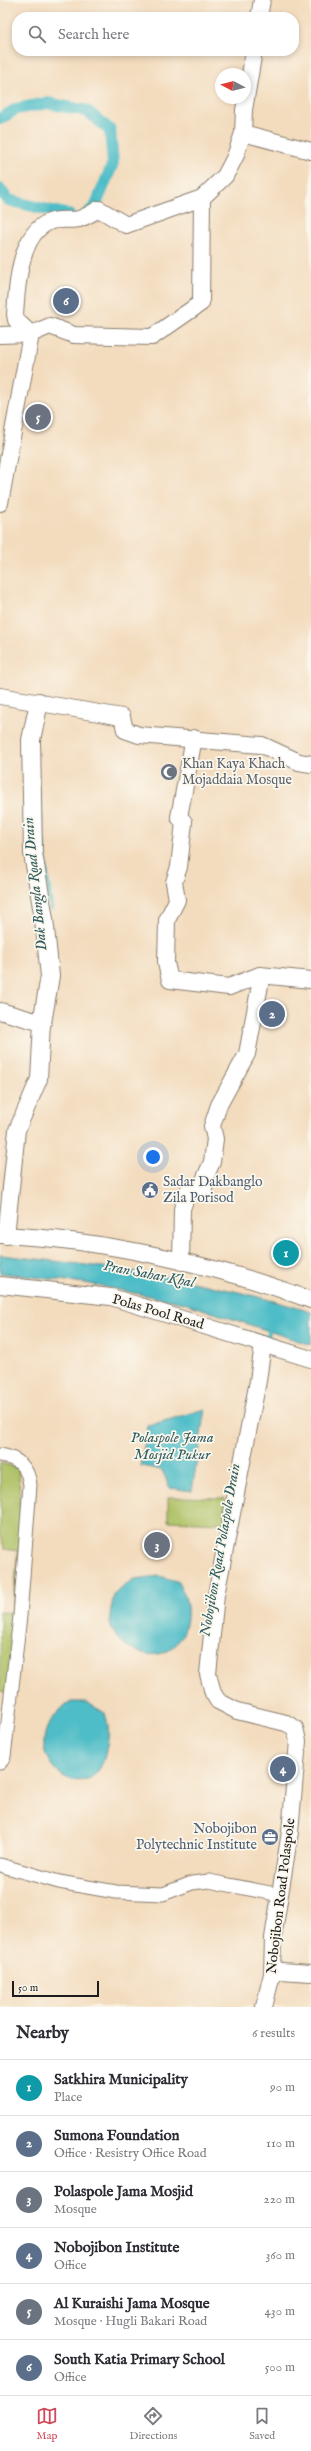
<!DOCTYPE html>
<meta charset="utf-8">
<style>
body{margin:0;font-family:"IM FELL English",serif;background:#f7f7f7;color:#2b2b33}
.compass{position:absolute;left:215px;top:68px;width:36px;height:36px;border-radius:50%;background:#fff;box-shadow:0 2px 6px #0003;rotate:277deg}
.scale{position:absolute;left:12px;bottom:10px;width:87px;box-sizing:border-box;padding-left:4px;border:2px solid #1c1c1c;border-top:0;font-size:11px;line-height:14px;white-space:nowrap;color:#1c1c1c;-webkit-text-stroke:3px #fbf7ec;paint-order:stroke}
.you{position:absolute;left:153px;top:1157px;width:14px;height:14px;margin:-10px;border:3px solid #fff;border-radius:50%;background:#1a73e8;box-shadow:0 0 0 6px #1a73e833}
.badge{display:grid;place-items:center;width:26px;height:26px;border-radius:50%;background:#d1495b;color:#fff;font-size:13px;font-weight:700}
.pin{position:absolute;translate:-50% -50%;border:2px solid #fff;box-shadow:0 1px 4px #0006}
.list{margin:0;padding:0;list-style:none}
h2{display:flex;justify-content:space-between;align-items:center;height:52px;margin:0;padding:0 16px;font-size:17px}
h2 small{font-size:13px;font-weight:400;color:#7c7c81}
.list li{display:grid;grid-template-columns:26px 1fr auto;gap:12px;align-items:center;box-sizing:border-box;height:56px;padding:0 16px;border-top:1px solid #e1e1e2}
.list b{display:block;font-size:15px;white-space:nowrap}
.list p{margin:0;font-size:13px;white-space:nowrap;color:#7c7c81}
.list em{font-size:13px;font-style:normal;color:#7c7c81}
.icon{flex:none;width:22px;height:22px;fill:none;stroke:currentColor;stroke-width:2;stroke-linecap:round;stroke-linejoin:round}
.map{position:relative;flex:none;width:311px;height:2007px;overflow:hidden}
.search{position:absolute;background:#fff;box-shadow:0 2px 6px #0003;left:12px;right:12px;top:12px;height:44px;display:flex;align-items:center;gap:10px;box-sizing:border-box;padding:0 14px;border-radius:16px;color:#7c7c81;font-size:15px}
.sheet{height:388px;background:#fff}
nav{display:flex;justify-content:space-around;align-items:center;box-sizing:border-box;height:56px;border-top:1px solid #e1e1e2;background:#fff;font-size:11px;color:#7c7c81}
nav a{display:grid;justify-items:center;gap:2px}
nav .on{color:#d1495b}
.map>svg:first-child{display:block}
.green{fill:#aec165;stroke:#656e40}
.water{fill:#4fbdc7;stroke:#366c72}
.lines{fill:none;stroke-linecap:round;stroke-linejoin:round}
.stream{stroke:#4fbdc7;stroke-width:3.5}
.canal{stroke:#4fbdc7;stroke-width:12}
.minor-casing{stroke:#887c6d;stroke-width:15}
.tertiary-casing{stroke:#887c6d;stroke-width:18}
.secondary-casing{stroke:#887c6d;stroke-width:20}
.minor{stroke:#fff;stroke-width:13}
.tertiary{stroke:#fff;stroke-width:16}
.secondary{stroke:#fff;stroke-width:18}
.labels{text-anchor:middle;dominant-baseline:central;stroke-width:3.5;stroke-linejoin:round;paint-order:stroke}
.worship-label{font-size:14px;fill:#5b616d;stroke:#fbf7ec;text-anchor:start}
.service-label{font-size:14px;fill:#4e5e75;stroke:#fbf7ec;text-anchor:start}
.street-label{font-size:14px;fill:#1c1c1c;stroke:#fbf7ec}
.water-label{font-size:15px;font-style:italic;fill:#305c60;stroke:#fbf7ec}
</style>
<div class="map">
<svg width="311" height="2007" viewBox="0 0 311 2007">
<rect width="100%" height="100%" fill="#fbf7ec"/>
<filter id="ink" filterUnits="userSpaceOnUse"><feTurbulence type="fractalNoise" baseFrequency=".025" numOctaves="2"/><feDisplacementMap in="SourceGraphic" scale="8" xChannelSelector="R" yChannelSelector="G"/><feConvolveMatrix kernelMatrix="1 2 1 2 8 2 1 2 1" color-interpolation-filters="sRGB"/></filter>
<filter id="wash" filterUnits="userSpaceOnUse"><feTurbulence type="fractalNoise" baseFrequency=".012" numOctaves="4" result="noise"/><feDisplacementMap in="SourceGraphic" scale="16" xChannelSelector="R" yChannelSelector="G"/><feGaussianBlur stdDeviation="0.9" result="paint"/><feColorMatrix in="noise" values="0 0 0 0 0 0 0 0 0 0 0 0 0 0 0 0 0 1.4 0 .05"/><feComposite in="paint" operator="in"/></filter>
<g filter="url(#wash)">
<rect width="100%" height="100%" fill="#f3dcbe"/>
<g class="green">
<polygon points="0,1463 19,1468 21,1548 9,1693 0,1691 0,1611 12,1614 18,1551 4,1549 0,1531"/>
<polygon points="168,1497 225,1498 225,1523 168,1521"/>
</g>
<g class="water">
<path d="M 0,1255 C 105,1266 210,1280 311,1312 L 311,1345 L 184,1303 L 85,1283 L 0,1273 Z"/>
<polygon points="205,1409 192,1491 170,1488 162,1470 141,1466 147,1426"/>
<path d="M 159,1576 L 177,1581 C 180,1587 185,1594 186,1600 C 191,1621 182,1650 159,1654 C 141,1658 111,1641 110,1621 C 109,1613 113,1603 114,1594 L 134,1579 Z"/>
<path d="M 71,1702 L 86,1702 L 105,1713 C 110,1730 109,1738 105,1755 C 89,1820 0,1747 71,1702 Z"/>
</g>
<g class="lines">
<g class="stream">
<polyline points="41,818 51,909"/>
<polyline points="267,1340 269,1330"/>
</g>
<g class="canal">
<polyline points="0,119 16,109 47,103 87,111 110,130 113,163 95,207 88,213"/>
<polyline points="0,189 8,200 69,215"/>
</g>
</g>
</g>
<g filter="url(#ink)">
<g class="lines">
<g class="minor-casing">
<g id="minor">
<path d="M 0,1455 C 18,1458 28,1467 30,1485 L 20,1616 L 4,1757 L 0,1763"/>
<polyline points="0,1865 59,1882 116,1892 163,1894 192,1883 209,1881 280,1895"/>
</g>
</g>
<g class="tertiary-casing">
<g id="tertiary">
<polyline points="259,17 262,0"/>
<polyline points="243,133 311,151"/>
<path d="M 31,334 L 16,320 L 15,314 C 17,288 19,234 49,222 C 58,218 70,221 79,219 C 86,217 93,212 99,209 L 126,225 L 202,198 L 225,176 L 235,157 L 243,133 L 244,110 L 254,51"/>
<polyline points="0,335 31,334 50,326 74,335 152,337 201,303 202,198"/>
<polyline points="0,503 31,334"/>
<polyline points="0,696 122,717 125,730 139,735 262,745 299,762 311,764"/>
<polyline points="194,738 179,817 184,822 179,867 174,882 177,900 167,920 166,963 170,980 229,987 260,975 311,980"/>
<polyline points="0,1011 42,1023 39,1079 17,1130 6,1236"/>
<path d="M 0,1235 C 100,1239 218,1265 311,1300"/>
<polyline points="181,1262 182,1209 188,1191 204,1191 204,1180 212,1162 215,1139 212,1126 219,1105 247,1054 260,985 260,975"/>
<polyline points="0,1285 111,1297 311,1359"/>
<polyline points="263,1344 258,1381 216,1595 208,1674 213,1693 218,1701 237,1711 286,1723 295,1728 298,1741 290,1832 273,1938 272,1974 264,2007"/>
<polyline points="272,1974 281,1971 311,1973"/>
</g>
</g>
<g class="secondary-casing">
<polyline id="secondary" points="39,702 31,740 33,853 44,919 50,976 42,1023"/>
</g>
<use href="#minor" class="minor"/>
<use href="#tertiary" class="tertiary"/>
<use href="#secondary" class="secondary"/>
</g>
</g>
<defs>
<g id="mosque-disc" transform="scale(0.9)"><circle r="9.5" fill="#6b7280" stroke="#fbf7ec"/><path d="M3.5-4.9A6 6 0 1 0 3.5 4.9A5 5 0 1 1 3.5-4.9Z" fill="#fff"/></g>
<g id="civic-disc" transform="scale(0.9)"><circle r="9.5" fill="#5c6f8a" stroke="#fbf7ec"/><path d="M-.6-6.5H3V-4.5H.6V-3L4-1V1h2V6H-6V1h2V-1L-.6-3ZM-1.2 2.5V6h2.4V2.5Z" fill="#fff"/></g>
<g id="office-disc" transform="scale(0.9)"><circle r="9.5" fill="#5c6f8a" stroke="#fbf7ec"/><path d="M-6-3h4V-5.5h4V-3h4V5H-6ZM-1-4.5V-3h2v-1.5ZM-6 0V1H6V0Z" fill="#fff"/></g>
</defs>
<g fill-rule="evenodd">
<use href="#mosque-disc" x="169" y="772"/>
<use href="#civic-disc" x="150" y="1190"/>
<use href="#office-disc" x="270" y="1837"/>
</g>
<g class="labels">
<g class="worship-label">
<text x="182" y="764">Khan Kaya Khach<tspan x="182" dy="16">Mojaddaia Mosque</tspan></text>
</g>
<g class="service-label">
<text x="163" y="1182">Sadar Dakbanglo<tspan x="163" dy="16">Zila Porisod</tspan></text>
<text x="257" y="1829" text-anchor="end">Nobojibon<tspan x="257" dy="16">Polytechnic Institute</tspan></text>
</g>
<g class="street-label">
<text transform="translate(158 1312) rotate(16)">Polas Pool Road</text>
<text transform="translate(281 1896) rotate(-83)">Nobojibon Road Polaspole</text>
</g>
<g class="water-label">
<text transform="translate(35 884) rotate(-96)">Dak Bangla Road Drain</text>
<text transform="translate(149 1274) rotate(11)">Pran Sahar Khal</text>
<text x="172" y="1437">Polaspole Jama<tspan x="172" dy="17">Mosjid Pukur</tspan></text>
<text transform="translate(220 1550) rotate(-80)">Nobojibon Road Polaspole Drain</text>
</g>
</g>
</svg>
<svg class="compass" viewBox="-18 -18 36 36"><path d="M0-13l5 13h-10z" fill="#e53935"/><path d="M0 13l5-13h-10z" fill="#7c7c81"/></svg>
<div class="scale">50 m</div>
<div class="you"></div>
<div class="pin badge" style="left:286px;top:1253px;background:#0f9aa8">1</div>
<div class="pin badge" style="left:272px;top:1014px;background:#5c6f8a">2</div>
<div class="pin badge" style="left:157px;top:1545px;background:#6b7280">3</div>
<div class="pin badge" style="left:283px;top:1769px;background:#5c6f8a">4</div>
<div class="pin badge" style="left:38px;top:417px;background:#6b7280">5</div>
<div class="pin badge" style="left:66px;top:301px;background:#5c6f8a">6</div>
<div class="search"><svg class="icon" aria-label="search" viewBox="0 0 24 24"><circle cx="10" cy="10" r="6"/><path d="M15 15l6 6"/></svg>Search here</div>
</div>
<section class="sheet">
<h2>Nearby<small>6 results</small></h2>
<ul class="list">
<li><span class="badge" style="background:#0f9aa8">1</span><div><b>Satkhira Municipality</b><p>Place</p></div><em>90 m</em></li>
<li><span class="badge" style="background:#5c6f8a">2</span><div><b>Sumona Foundation</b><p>Office · Resistry Office Road</p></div><em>110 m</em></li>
<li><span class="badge" style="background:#6b7280">3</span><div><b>Polaspole Jama Mosjid</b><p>Mosque</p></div><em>220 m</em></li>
<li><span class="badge" style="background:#5c6f8a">4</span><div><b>Nobojibon Institute</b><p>Office</p></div><em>360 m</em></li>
<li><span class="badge" style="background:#6b7280">5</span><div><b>Al Kuraishi Jama Mosque</b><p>Mosque · Hugli Bakari Road</p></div><em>430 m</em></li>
<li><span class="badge" style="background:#5c6f8a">6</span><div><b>South Katia Primary School</b><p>Office</p></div><em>500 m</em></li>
</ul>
</section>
<nav>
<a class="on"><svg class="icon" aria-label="map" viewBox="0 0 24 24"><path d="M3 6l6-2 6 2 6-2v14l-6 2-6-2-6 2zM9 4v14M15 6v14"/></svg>Map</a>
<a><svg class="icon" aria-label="directions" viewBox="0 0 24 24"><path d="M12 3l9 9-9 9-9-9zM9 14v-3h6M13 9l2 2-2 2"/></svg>Directions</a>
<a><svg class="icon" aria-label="saved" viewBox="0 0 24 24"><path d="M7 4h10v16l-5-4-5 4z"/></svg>Saved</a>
</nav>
